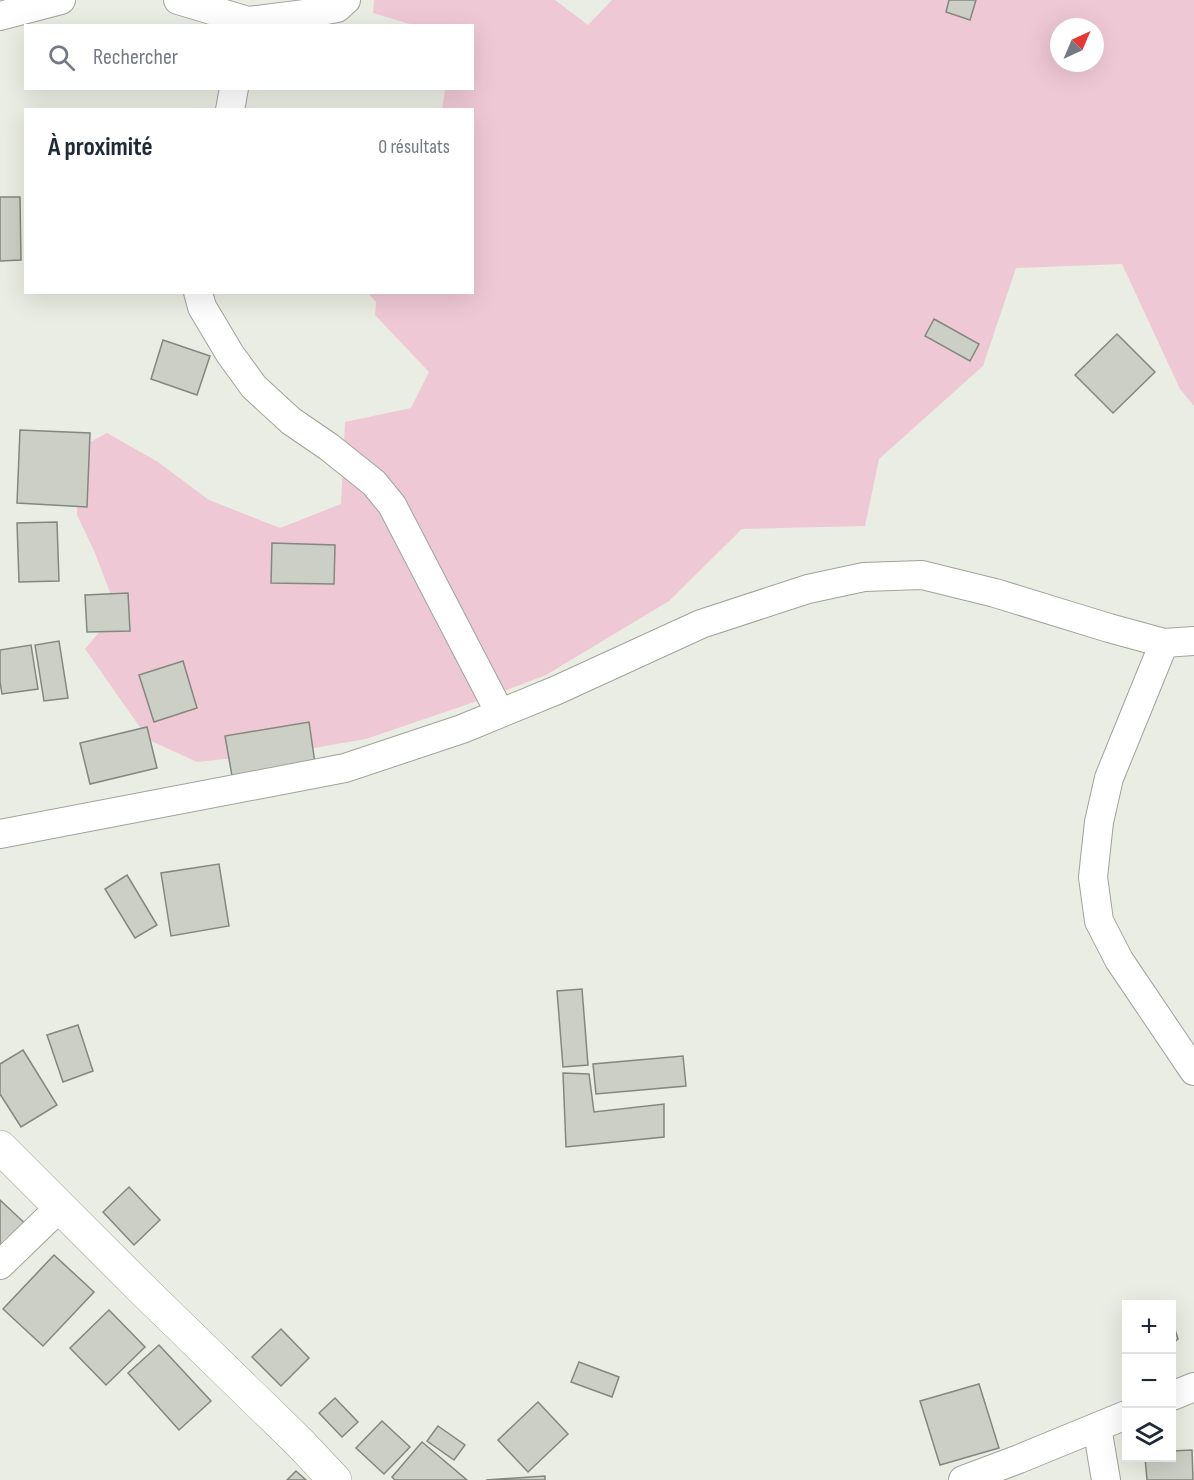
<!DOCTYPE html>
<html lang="fr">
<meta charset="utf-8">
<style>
body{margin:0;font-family:"Sofia Sans Condensed",sans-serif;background:#f2f2f3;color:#1f2937}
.controls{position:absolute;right:18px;bottom:18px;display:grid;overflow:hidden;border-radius:0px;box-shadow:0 6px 24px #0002}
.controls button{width:54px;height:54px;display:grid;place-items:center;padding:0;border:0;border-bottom:2px solid #e0e1e3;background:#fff;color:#1f2937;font:30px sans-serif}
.compass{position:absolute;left:1050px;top:18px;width:54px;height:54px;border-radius:50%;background:#fff;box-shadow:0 6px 24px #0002;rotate:44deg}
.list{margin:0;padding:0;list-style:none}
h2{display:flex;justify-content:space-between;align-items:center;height:78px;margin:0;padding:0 24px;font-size:26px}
h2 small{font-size:20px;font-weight:400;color:#747a83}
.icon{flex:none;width:33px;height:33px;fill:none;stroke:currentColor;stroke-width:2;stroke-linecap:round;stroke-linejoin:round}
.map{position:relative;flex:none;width:1194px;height:1480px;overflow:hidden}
.search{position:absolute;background:#fff;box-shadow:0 6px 24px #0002;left:24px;top:24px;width:450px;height:66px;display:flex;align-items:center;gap:15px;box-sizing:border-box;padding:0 21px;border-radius:0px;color:#747a83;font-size:22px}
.panel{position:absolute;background:#fff;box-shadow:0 6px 24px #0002;left:24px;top:108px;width:450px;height:186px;border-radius:0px}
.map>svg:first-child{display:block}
.green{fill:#efc8d5;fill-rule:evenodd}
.building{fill:#cccfc6;stroke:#84877f;stroke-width:1.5}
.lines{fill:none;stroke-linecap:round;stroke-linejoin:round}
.minor-casing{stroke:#a0a39a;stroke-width:30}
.tertiary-casing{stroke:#a0a39a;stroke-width:34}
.minor{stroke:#fff;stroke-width:28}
.tertiary{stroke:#fff;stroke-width:33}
</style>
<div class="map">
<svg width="1194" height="1480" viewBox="0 0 1194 1480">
<rect width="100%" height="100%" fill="#eaede4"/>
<path class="green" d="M 374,0 L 555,0 L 588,25 L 612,0 L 1194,0 L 1194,406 L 1180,389 L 1122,264 L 1016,268 L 983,366 L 879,459 L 865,526 L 742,529 L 669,601 L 546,675 L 486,698 L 366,739 L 291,752 L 197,762 L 149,740 L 85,649 L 117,611 L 95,553 L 77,515 L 79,448 L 107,433 L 158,462 L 209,500 L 280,528 L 341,504 L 345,422 L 411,408 L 429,372 L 375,315 L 376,302 L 368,293 L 472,292 L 472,110 L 442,109 L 445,89 L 472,88 L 472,26 L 410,24 L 373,13 ZM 1059,27 L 1095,27 L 1095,63 L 1059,63 Z"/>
<g class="building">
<polygon points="949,0 976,0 970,20 946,12"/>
<polygon points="0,197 20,197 21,260 0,261"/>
<polygon points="934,319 979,344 970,361 925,336"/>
<polygon points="1117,334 1155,372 1113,413 1075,375"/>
<polygon points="163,340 210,356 197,395 151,379"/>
<polygon points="20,430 90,433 87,507 17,503"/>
<polygon points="57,522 59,581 19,582 17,523"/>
<polygon points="272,543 335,545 334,584 271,583"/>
<polygon points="128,593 130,631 87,632 85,595"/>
<polygon points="59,641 68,698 44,701 35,645"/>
<polygon points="31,645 38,689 2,694 0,682 0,650"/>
<polygon points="183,661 197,708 154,722 139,675"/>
<polygon points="309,722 315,763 232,776 225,736"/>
<polygon points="147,727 157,768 90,784 80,743"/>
<polygon points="219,864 229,926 171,936 161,873"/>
<polygon points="127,875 157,925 135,938 105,889"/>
<polygon points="582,989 588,1065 563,1067 557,991"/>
<polygon points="78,1025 93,1071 63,1082 47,1035"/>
<polygon points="23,1050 57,1105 21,1127 0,1094 0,1064"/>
<polygon points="683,1056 686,1086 596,1094 593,1064"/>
<polygon points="563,1073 589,1074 594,1112 664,1104 664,1137 566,1147"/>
<polygon points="129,1187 160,1220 134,1245 103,1212"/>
<polygon points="0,1200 31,1229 0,1263"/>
<polygon points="54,1255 94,1292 43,1346 3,1309"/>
<polygon points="109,1310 145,1347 106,1385 70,1348"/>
<polygon points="1172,1320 1178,1339 1172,1344"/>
<polygon points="281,1329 309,1358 281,1386 252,1357"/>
<polygon points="159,1345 211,1401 179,1430 128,1373"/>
<polygon points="579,1362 619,1377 612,1397 571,1382"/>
<polygon points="979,1384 999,1448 940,1465 920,1401"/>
<polygon points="335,1398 358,1422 342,1437 319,1413"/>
<polygon points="538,1402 568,1434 528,1472 498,1440"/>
<polygon points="382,1421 410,1447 384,1474 356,1448"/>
<polygon points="438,1426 465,1445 454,1460 427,1441"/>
<polygon points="422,1442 467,1480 395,1480 392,1477"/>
<polygon points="1192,1450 1193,1480 1147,1480 1145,1458 1172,1458 1172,1451"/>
<polygon points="296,1471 306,1480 287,1480"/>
<polygon points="545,1476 545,1480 486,1480"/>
</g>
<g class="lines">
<g class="minor-casing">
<g id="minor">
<polyline points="178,0 248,21 305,14 337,8 346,0"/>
<polyline points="0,16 61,0"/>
<polyline points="230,110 234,88"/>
<polyline points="198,292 202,307 230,354 254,387 291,421 329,447 374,483 392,505 500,713"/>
<polyline points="1164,643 1109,778 1099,822 1093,877 1099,921 1119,960 1194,1071"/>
<polyline points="0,834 345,768 462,729 557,690 701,624 808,589 864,577 922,575 995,593 1109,628 1164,643 1194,641"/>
<polyline points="0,1265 60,1207"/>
<polyline points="1172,1396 1194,1387"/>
<polyline points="1097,1427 1106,1480"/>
<polyline points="963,1480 1019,1459 1126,1415"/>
</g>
</g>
<g class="tertiary-casing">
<polyline id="tertiary" points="0,1147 142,1289 299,1442 335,1480"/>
</g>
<use href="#minor" class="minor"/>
<use href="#tertiary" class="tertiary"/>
</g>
</svg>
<div class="controls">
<button>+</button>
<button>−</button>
<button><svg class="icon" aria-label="layers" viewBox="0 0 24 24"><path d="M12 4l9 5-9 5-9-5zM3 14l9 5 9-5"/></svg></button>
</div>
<svg class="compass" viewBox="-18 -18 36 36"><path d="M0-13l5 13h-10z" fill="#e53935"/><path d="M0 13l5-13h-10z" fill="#747a83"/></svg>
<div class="search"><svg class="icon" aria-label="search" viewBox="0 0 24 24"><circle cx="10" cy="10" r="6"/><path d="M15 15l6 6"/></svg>Rechercher</div>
<section class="panel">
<h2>À proximité<small>0 résultats</small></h2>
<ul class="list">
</ul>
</section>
</div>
